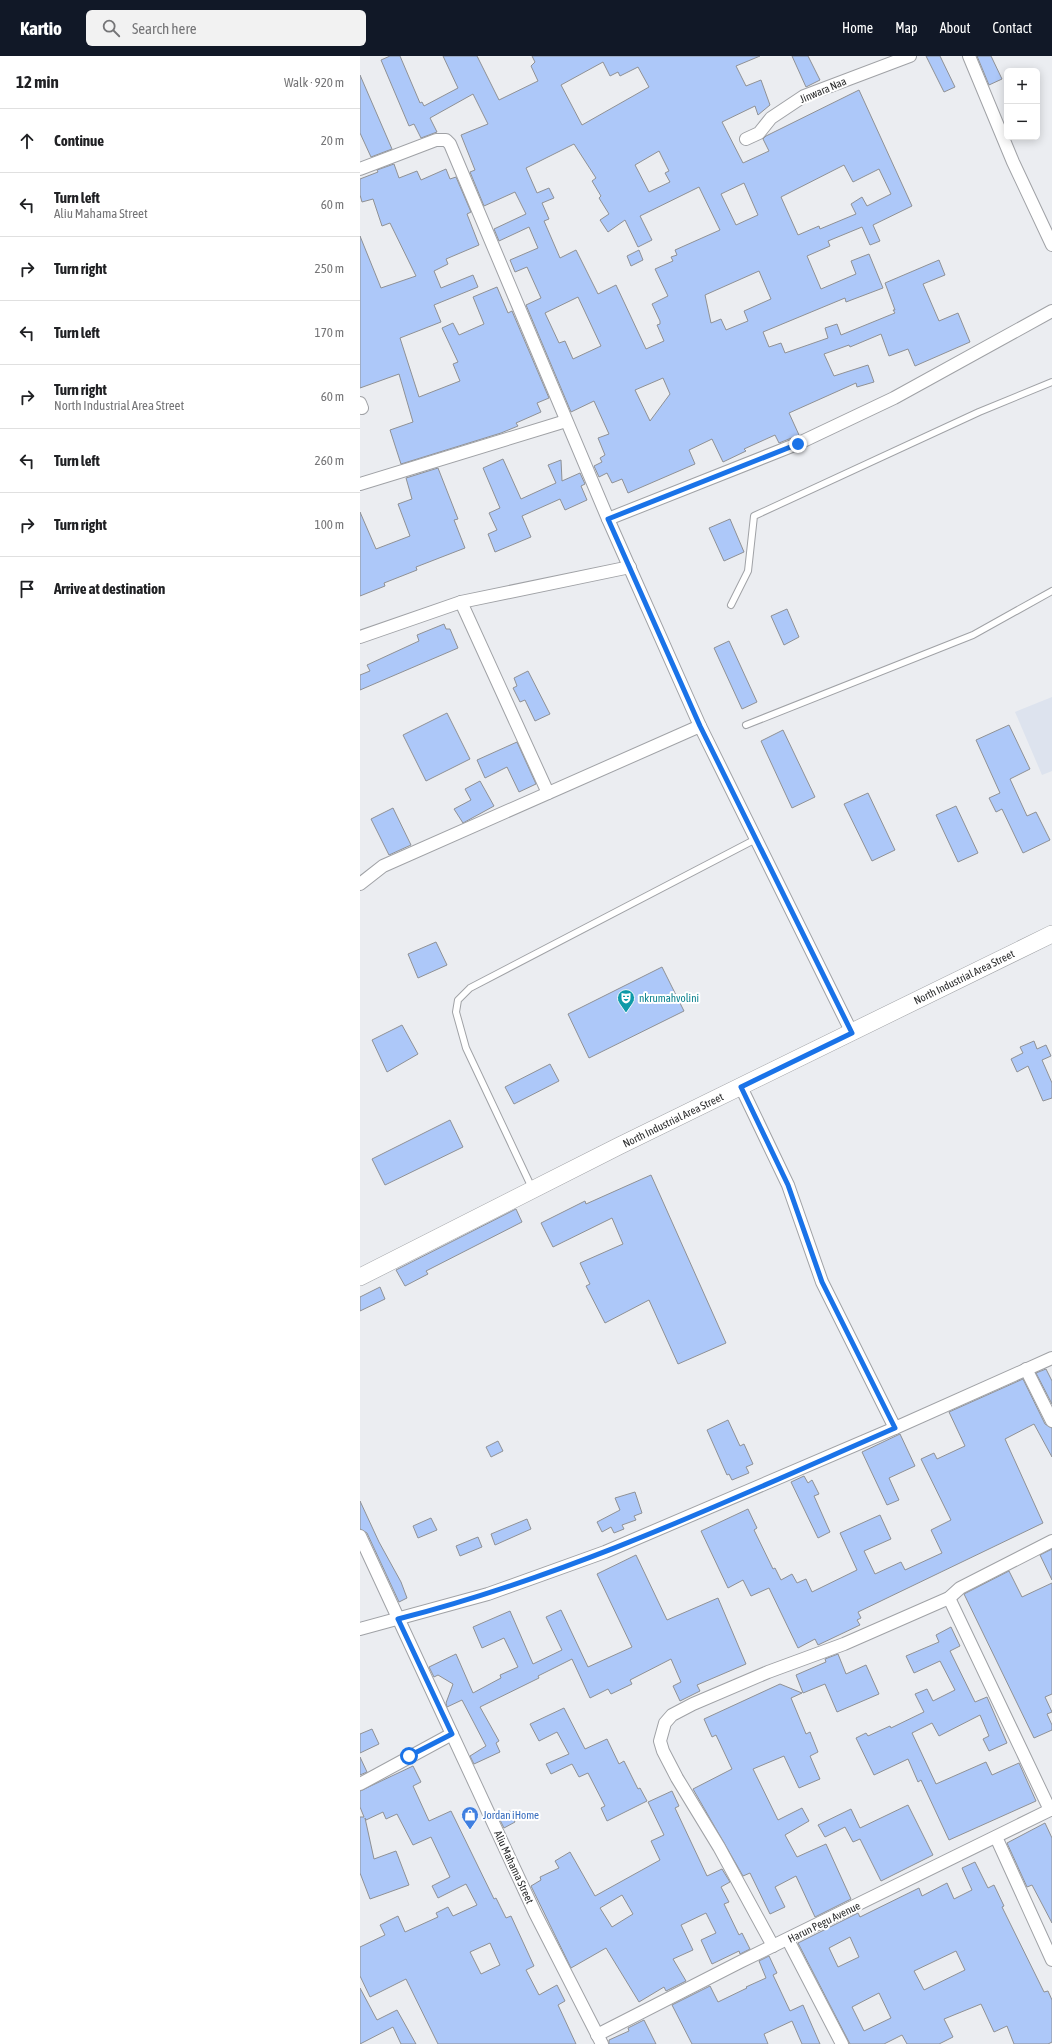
<!DOCTYPE html>
<meta charset="utf-8">
<style>
body{margin:0;font-family:"Asap Condensed",sans-serif;background:#f2f2f2;color:#202124}
.controls{position:absolute;right:12px;top:12px;display:grid;overflow:hidden;border-radius:6px;box-shadow:0 2px 10px #0003}
.controls button{width:36px;height:36px;display:grid;place-items:center;padding:0;border:0;border-bottom:1px solid #e0e0e0;background:#fff;color:#202124;font:20px sans-serif}
.stop{position:absolute;width:12px;height:12px;margin:-9px;border:3px solid #1a73e8;border-radius:50%;background:#fff}
.stop.end{background:#1a73e8;border-color:#fff;box-shadow:0 1px 4px #0008}
.list{margin:0;padding:0;list-style:none}
h2{display:flex;justify-content:space-between;align-items:center;height:52px;margin:0;padding:0 16px;font-size:17px}
h2 small{font-size:13px;font-weight:400;color:#757577}
.list li{display:grid;grid-template-columns:26px 1fr auto;gap:12px;align-items:center;box-sizing:border-box;height:64px;padding:0 16px;border-top:1px solid #e0e0e0}
.list b{display:block;font-size:15px;white-space:nowrap}
.list p{margin:0;font-size:13px;white-space:nowrap;color:#757577}
.list em{font-size:13px;font-style:normal;color:#757577}
.icon{flex:none;width:22px;height:22px;fill:none;stroke:currentColor;stroke-width:2;stroke-linecap:round;stroke-linejoin:round}
.map{position:relative;flex:none;width:692px;height:1988px;overflow:hidden}
header{display:flex;align-items:center;gap:24px;box-sizing:border-box;height:56px;padding:0 20px;background:#111827;color:#fff}
header strong{font-size:19px}
nav{display:flex;gap:22px;margin-inline-start:auto;font-size:14px}
.search{width:280px;height:36px;background:#f2f2f2;display:flex;align-items:center;gap:10px;box-sizing:border-box;padding:0 14px;border-radius:6px;color:#757577;font-size:15px}
main{display:flex}
aside{flex:1;background:#fff}
.map>svg:first-child{display:block}
.built{fill:#dde3ee}
.building{fill:#adc8f9;stroke:#8f9195;fill-rule:evenodd}
.lines{fill:none;stroke-linecap:round;stroke-linejoin:round}
.service-casing{stroke:#a0a2a6;stroke-width:8}
.minor-casing{stroke:#a0a2a6;stroke-width:14}
.secondary-casing{stroke:#a0a2a6;stroke-width:18}
.service{stroke:#fff;stroke-width:6}
.minor{stroke:#fff;stroke-width:12}
.secondary{stroke:#fff;stroke-width:17}
.route{stroke:#1a73e8;stroke-width:5}
.labels{text-anchor:middle;dominant-baseline:central;stroke-width:4;stroke-linejoin:round;paint-order:stroke}
.street-label{font-size:11px;fill:#2c2d2e;stroke:#fff}
.culture-label{font-size:11px;fill:#0d838f;stroke:#fff;text-anchor:start}
.shop-label{font-size:11px;fill:#366cbe;stroke:#fff;text-anchor:start}
</style>
<header>
<strong>Kartio</strong>
<div class="search"><svg class="icon" aria-label="search" viewBox="0 0 24 24"><circle cx="10" cy="10" r="6"/><path d="M15 15l6 6"/></svg>Search here</div>
<nav><a>Home</a><a>Map</a><a>About</a><a>Contact</a></nav>
</header>
<main>
<aside>
<h2>12 min<small>Walk · 920 m</small></h2>
<ul class="list">
<li><svg class="icon" aria-label="ahead" viewBox="0 0 24 24"><path d="M12 20V5M6 11l6-6 6 6"/></svg><div><b>Continue</b></div><em>20 m</em></li>
<li><svg class="icon" aria-label="left" viewBox="0 0 24 24"><path d="M17 20v-9H6M10 6l-5 5 5 5"/></svg><div><b>Turn left</b><p>Aliu Mahama Street</p></div><em>60 m</em></li>
<li><svg class="icon" aria-label="right" viewBox="0 0 24 24"><path d="M7 20v-9h11M14 6l5 5-5 5"/></svg><div><b>Turn right</b></div><em>250 m</em></li>
<li><svg class="icon" aria-label="left" viewBox="0 0 24 24"><path d="M17 20v-9H6M10 6l-5 5 5 5"/></svg><div><b>Turn left</b></div><em>170 m</em></li>
<li><svg class="icon" aria-label="right" viewBox="0 0 24 24"><path d="M7 20v-9h11M14 6l5 5-5 5"/></svg><div><b>Turn right</b><p>North Industrial Area Street</p></div><em>60 m</em></li>
<li><svg class="icon" aria-label="left" viewBox="0 0 24 24"><path d="M17 20v-9H6M10 6l-5 5 5 5"/></svg><div><b>Turn left</b></div><em>260 m</em></li>
<li><svg class="icon" aria-label="right" viewBox="0 0 24 24"><path d="M7 20v-9h11M14 6l5 5-5 5"/></svg><div><b>Turn right</b></div><em>100 m</em></li>
<li><svg class="icon" aria-label="arrive" viewBox="0 0 24 24"><path d="M6 21V4h12l-3 4 3 4H6"/></svg><div><b>Arrive at destination</b></div></li>
</ul>
</aside>
<div class="map">
<svg width="692" height="1988" viewBox="0 0 692 1988">
<rect width="100%" height="100%" fill="#ebedf1"/>
<polygon class="built" points="692,641 692,715 682,719 655,656"/>
<g class="building">
<path d="M 30,0 L 40,0 L 60,47 L 62,46 L 64,50 L 98,32 L 83,0 L 117,0 L 139,44 L 178,25 L 171,10 L 175,6 L 172,0 L 400,0 L 376,10 L 386,30 L 401,24 L 410,49 L 398,59 L 395,50 L 362,66 L 383,107 L 409,95 L 403,83 L 406,80 L 499,34 L 552,150 L 513,169 L 520,185 L 510,189 L 502,171 L 468,185 L 470,190 L 447,200 L 461,233 L 496,218 L 491,205 L 509,198 L 523,232 L 486,246 L 485,242 L 403,276 L 409,291 L 421,287 L 425,297 L 468,282 L 465,272 L 477,268 L 481,279 L 535,257 L 533,254 L 535,254 L 525,227 L 579,204 L 585,219 L 563,228 L 579,265 L 598,257 L 610,286 L 555,310 L 548,293 L 529,300 L 521,278 L 490,291 L 489,289 L 464,298 L 474,320 L 508,309 L 514,326 L 497,331 L 496,327 L 429,357 L 439,379 L 419,387 L 415,379 L 384,393 L 386,395 L 363,406 L 352,383 L 329,394 L 335,408 L 268,437 L 262,423 L 252,427 L 247,417 L 239,421 L 234,410 L 242,406 L 240,402 L 245,399 L 238,382 L 249,378 L 234,345 L 211,356 L 166,249 L 181,242 L 167,211 L 155,216 L 150,204 L 178,192 L 169,171 L 139,185 L 134,173 L 166,158 L 155,136 L 124,150 L 110,116 L 115,114 L 101,79 L 128,68 L 113,38 L 70,62 L 77,76 L 61,82 L 54,68 L 49,70 L 21,4 ZM 243,6 L 250,20 L 258,16 L 260,20 L 278,11 L 289,31 L 222,69 L 201,29 ZM 214,88 L 236,122 L 232,125 L 241,140 L 239,142 L 249,158 L 240,164 L 248,176 L 265,164 L 278,191 L 292,184 L 280,160 L 339,131 L 360,174 L 315,194 L 317,199 L 311,201 L 313,205 L 295,213 L 308,240 L 292,248 L 300,265 L 300,268 L 297,269 L 304,285 L 286,293 L 256,229 L 238,238 L 216,194 L 200,202 L 184,165 L 189,163 L 182,147 L 194,142 L 189,132 L 177,137 L 166,112 ZM 299,95 L 309,115 L 305,117 L 310,126 L 289,136 L 275,109 ZM 484,109 L 493,126 L 519,113 L 531,138 L 507,150 L 502,141 L 491,148 L 496,158 L 460,173 L 459,170 L 438,179 L 421,141 ZM 384,127 L 398,159 L 376,169 L 361,138 ZM 399,215 L 411,243 L 384,255 L 388,265 L 366,274 L 361,263 L 351,267 L 345,239 ZM 218,241 L 241,290 L 213,303 L 205,285 L 199,287 L 185,257 ZM 303,322 L 310,338 L 290,365 L 275,334 Z"/>
<polygon points="432,0 448,0 460,24 446,31"/>
<polygon points="566,0 580,0 595,31 584,36"/>
<polygon points="617,0 631,0 642,23 629,29"/>
<polygon points="0,19 32,93 11,101 0,77"/>
<polygon points="34,108 39,122 57,115 61,124 86,113 90,123 96,121 111,156 107,158 119,189 86,203 88,208 74,215 81,232 113,219 118,231 74,249 81,266 40,282 59,341 100,325 93,308 98,306 82,272 93,267 99,279 124,268 113,241 137,231 148,257 152,255 189,342 177,347 181,356 156,367 158,370 141,377 41,408 30,374 53,366 39,318 0,332 0,180 21,232 56,220 30,167 22,170 13,143 2,146 0,139 0,123 18,116 17,114"/>
<polygon points="279,194 283,204 271,210 267,200"/>
<polygon points="143,403 161,443 196,427 188,409 201,404 202,425 220,417 225,428 221,430 227,444 205,454 200,443 162,460 171,481 135,496 128,478 137,474 129,457 140,452 123,412"/>
<polygon points="78,412 98,463 94,464 105,492 56,511 57,514 24,527 25,530 0,540 0,456 16,493 50,480 38,448 52,443 46,422"/>
<polygon points="370,463 384,496 364,505 349,472"/>
<polygon points="427,553 439,581 424,589 411,560"/>
<polygon points="84,568 86,573 90,573 98,592 0,634 0,619 10,615 7,609 59,585 57,579"/>
<polygon points="369,585 397,646 382,653 354,592"/>
<polygon points="168,615 190,658 175,665 165,644 160,646 153,632 157,630 154,622"/>
<polygon points="87,657 110,703 66,725 43,679"/>
<polygon points="649,669 670,713 650,723 667,760 676,756 690,784 663,797 642,753 636,756 629,742 640,737 616,684"/>
<polygon points="423,674 455,741 432,752 401,685"/>
<polygon points="157,686 176,728 159,736 147,711 125,722 117,704"/>
<polygon points="120,725 134,750 103,767 94,753 111,744 105,733"/>
<polygon points="508,737 535,794 512,805 484,748"/>
<polygon points="596,750 618,797 598,806 576,759"/>
<polygon points="33,752 51,789 29,799 11,763"/>
<polygon points="76,886 87,909 58,922 48,898"/>
<polygon points="302,911 324,955 229,1002 208,958"/>
<polygon points="42,969 58,998 27,1016 12,984"/>
<polygon points="674,985 677,993 686,989 691,1000 682,1004 692,1027 692,1042 683,1045 668,1010 657,1016 651,1003 663,997 660,991"/>
<polygon points="190,1008 199,1025 154,1048 145,1031"/>
<polygon points="90,1064 103,1091 25,1129 12,1103"/>
<polygon points="291,1119 366,1287 318,1308 289,1244 245,1267 226,1230 230,1228 220,1207 263,1188 252,1162 193,1191 181,1167 225,1145 226,1148"/>
<polygon points="156,1153 162,1166 66,1215 68,1218 45,1230 36,1214"/>
<polygon points="20,1231 25,1243 0,1255 0,1241"/>
<polygon points="686,1313 692,1325 692,1348 676,1317"/>
<polygon points="663,1323 685,1368 692,1372 692,1401 674,1368 645,1383 683,1467 498,1556 501,1562 497,1564 500,1569 458,1589 455,1583 438,1592 409,1532 391,1540 383,1524 368,1532 341,1475 388,1453 397,1472 394,1474 413,1513 415,1512 421,1524 432,1518 437,1527 446,1523 452,1536 497,1514 480,1477 520,1459 531,1483 504,1495 515,1518 541,1506 545,1514 582,1497 571,1474 591,1464 561,1403 574,1397 577,1403 605,1390 589,1356"/>
<polygon points="368,1364 380,1390 384,1388 393,1408 386,1411 389,1417 372,1424 369,1418 367,1419 347,1374"/>
<polygon points="540,1378 555,1410 529,1422 539,1444 527,1449 502,1396"/>
<polygon points="138,1385 143,1395 131,1401 126,1391"/>
<polygon points="444,1420 448,1427 452,1424 459,1438 454,1440 470,1476 458,1482 431,1426"/>
<polygon points="275,1436 282,1457 274,1460 276,1464 262,1469 264,1473 254,1477 251,1471 242,1476 237,1466 260,1454 255,1442"/>
<polygon points="0,1445 19,1486 41,1526 47,1542 39,1546 7,1477 0,1473"/>
<polygon points="71,1462 77,1474 58,1482 53,1470"/>
<polygon points="167,1463 171,1473 135,1489 131,1478"/>
<polygon points="118,1481 122,1491 100,1500 96,1490"/>
<polygon points="692,1493 692,1524 680,1499"/>
<polygon points="276,1499 307,1564 358,1542 386,1608 337,1629 340,1635 320,1645 313,1630 321,1626 311,1603 270,1624 272,1628 251,1638 248,1633 230,1642 212,1603 178,1620 179,1622 120,1651 139,1685 136,1687 140,1696 114,1708 110,1700 126,1690 102,1644 87,1651 86,1647 93,1628 78,1619 74,1621 69,1611 96,1598 113,1637 141,1622 140,1619 158,1611 144,1582 122,1592 113,1571 150,1555 173,1608 202,1594 186,1561 201,1554 228,1611 270,1592 272,1591 237,1518"/>
<polygon points="649,1515 662,1541 692,1527 692,1638 685,1641 692,1656 687,1658 692,1669 692,1674 674,1682 604,1538"/>
<polygon points="591,1571 600,1590 590,1595 615,1646 627,1641 647,1687 629,1695 623,1683 629,1680 620,1659 579,1680 572,1667 552,1677 576,1728 626,1706 632,1719 659,1707 676,1745 589,1784 561,1724 558,1726 548,1703 514,1719 496,1682 506,1677 508,1680 530,1670 531,1672 564,1656 555,1638 567,1633 573,1645 595,1634 580,1605 554,1617 546,1600 579,1586 576,1579"/>
<polygon points="478,1598 486,1618 506,1609 519,1638 477,1656 465,1628 443,1637 436,1619 466,1606 465,1603"/>
<polygon points="420,1628 442,1637 431,1642 446,1678 450,1676 458,1696 450,1700 460,1723 439,1732 424,1700 393,1713 418,1764 442,1752 449,1765 425,1779 437,1801 466,1788 491,1843 455,1861 436,1820 415,1831 425,1851 410,1858 390,1817 383,1820 333,1733 372,1713 356,1679 352,1681 344,1663"/>
<polygon points="204,1652 225,1693 247,1683 259,1708 264,1705 278,1733 280,1732 287,1745 247,1765 241,1752 245,1750 228,1717 219,1721 212,1708 191,1718 186,1708 209,1698 197,1676 179,1685 170,1668"/>
<polygon points="12,1673 19,1688 0,1697 0,1678"/>
<polygon points="0,1701 7,1716 0,1719"/>
<path d="M 53,1710 L 61,1726 L 53,1730 L 69,1765 L 91,1755 L 134,1843 L 136,1842 L 146,1862 L 151,1860 L 174,1910 L 166,1914 L 179,1939 L 197,1929 L 205,1945 L 198,1949 L 216,1988 L 78,1988 L 46,1923 L 10,1941 L 0,1920 L 0,1891 L 25,1879 L 20,1869 L 38,1860 L 45,1876 L 78,1861 L 76,1857 L 88,1851 L 93,1860 L 117,1849 L 106,1828 L 78,1842 L 72,1830 L 90,1821 L 71,1781 L 53,1789 L 37,1758 L 26,1763 L 23,1756 L 6,1764 L 5,1762 L 14,1803 L 36,1795 L 49,1829 L 10,1843 L 0,1817 L 0,1761 L 4,1761 L 0,1751 L 0,1735 ZM 130,1887 L 140,1909 L 121,1918 L 110,1896 Z"/>
<path d="M 312,1735 L 319,1750 L 315,1752 L 347,1820 L 362,1813 L 370,1826 L 361,1831 L 369,1846 L 364,1848 L 379,1879 L 382,1877 L 390,1893 L 380,1898 L 379,1895 L 352,1908 L 341,1884 L 356,1877 L 346,1857 L 321,1869 L 333,1894 L 313,1903 L 326,1925 L 306,1935 L 304,1931 L 279,1946 L 246,1892 L 211,1912 L 171,1830 L 181,1824 L 180,1821 L 199,1812 L 195,1805 L 210,1796 L 235,1840 L 300,1804 L 291,1785 L 304,1779 L 288,1746 ZM 262,1839 L 273,1858 L 252,1871 L 240,1852 Z"/>
<polygon points="548,1749 573,1799 521,1825 500,1783 493,1786 485,1771 465,1781 458,1769 491,1753 500,1772"/>
<polygon points="150,1755 155,1766 144,1772 138,1760"/>
<polygon points="685,1767 692,1782 692,1867 672,1829 667,1831 647,1787"/>
<path d="M 615,1806 L 628,1832 L 634,1829 L 644,1850 L 642,1851 L 684,1936 L 688,1935 L 692,1944 L 692,1986 L 688,1988 L 654,1988 L 647,1970 L 634,1976 L 621,1948 L 584,1963 L 593,1981 L 579,1988 L 547,1988 L 542,1979 L 524,1988 L 490,1988 L 438,1887 L 498,1857 L 500,1861 L 559,1832 L 562,1840 L 587,1827 L 594,1843 L 612,1834 L 602,1812 ZM 490,1881 L 499,1901 L 478,1911 L 469,1892 ZM 596,1895 L 605,1914 L 564,1934 L 554,1915 ZM 519,1937 L 531,1962 L 504,1975 L 492,1951 Z"/>
<polygon points="409,1900 417,1917 413,1919 430,1955 443,1949 460,1988 442,1988 432,1965 404,1978 408,1988 332,1988 312,1949 350,1930 358,1946 387,1932 386,1931 406,1922 399,1905"/>
<polygon points="0,1932 17,1964 37,1954 56,1988 41,1988 33,1971 0,1988"/>
<polygon points="284,1964 296,1988 249,1988 249,1984 269,1975 268,1972"/>
</g>
<g class="lines">
<g class="service-casing">
<g id="service">
<polyline points="371,549 388,515 394,460 619,356 692,326"/>
<polyline points="386,669 613,579 692,535"/>
<polyline points="172,1132 106,992 96,956 98,944 110,932 396,783"/>
</g>
</g>
<g class="minor-casing">
<g id="minor">
<polyline points="609,0 653,106 692,189"/>
<polyline points="386,83 399,77 411,62 444,40 550,0"/>
<polyline points="0,113 76,84 86,84 90,88 248,463 340,670 492,977"/>
<polyline points="0,347 2,352"/>
<polyline points="0,428 206,365"/>
<polyline points="248,463 437,388 534,342 692,255"/>
<polyline points="101,546 188,737"/>
<polyline points="0,581 101,546 270,511"/>
<polyline points="0,828 23,810 340,670"/>
<polyline points="381,1031 428,1129 462,1226 535,1372"/>
<polyline points="666,1313 692,1365"/>
<polyline points="0,1480 175,1857 242,1988"/>
<polyline points="589,1542 690,1754"/>
<polyline points="0,1573 128,1538 245,1496 535,1372 692,1302"/>
<polyline points="0,1728 92,1678"/>
<polyline points="636,1781 692,1904"/>
<polyline points="428,1884 482,1988"/>
<polyline points="413,1890 359,1791 317,1722 303,1695 300,1685 305,1667 312,1659 333,1648 408,1616 484,1588 589,1542 600,1532 692,1485"/>
<polyline points="237,1979 380,1906 692,1753"/>
</g>
</g>
<g class="secondary-casing">
<polyline id="secondary" points="0,1221 259,1090 692,878"/>
</g>
<use href="#service" class="service"/>
<use href="#minor" class="minor"/>
<use href="#secondary" class="secondary"/>
</g>
<g class="lines">
<path class="route" d="M 49,1700 L 92,1678 L 38,1563 C 211,1519 372,1443 535,1372 L 462,1226 L 428,1129 L 381,1031 L 492,977 L 340,670 L 248,463 L 438,388"/>
</g>
<defs>
<g id="theatre-pin" transform="scale(0.9)"><path d="M0 17L-7.5 6A9.5 9.5 0 1 1 7.5 6Z" fill="#0f9aa8" stroke="#fff"/><path d="M-5-5.5Q0-4 5-5.5V0Q5 5 0 6Q-5 5-5 0ZM-3.3-2.5H-1v1.5H-3.3ZM1-2.5H3.3v1.5H1ZM-2.8 1Q0 5.5 2.8 1Z" fill="#fff"/></g>
<g id="shop-pin" transform="scale(0.9)"><path d="M0 17L-7.5 6A9.5 9.5 0 1 1 7.5 6Z" fill="#3f7fe0" stroke="#fff"/><path d="M-5-2.5h2.3a2.7 3.5 0 0 1 5.4 0H5L5.5 6h-11ZM-1.5-2.5h3a1.5 2.3 0 0 0-3 0Z" fill="#fff"/></g>
</defs>
<g fill-rule="evenodd">
<use href="#theatre-pin" x="266" y="942"/>
<use href="#shop-pin" x="110" y="1759"/>
</g>
<g class="labels">
<g class="street-label">
<text transform="translate(463 34) rotate(-23)">Jinwara Naa</text>
<text transform="translate(604 921) rotate(-26)">North Industrial Area Street</text>
<text transform="translate(313 1064) rotate(-26)">North Industrial Area Street</text>
<text transform="translate(154 1811) rotate(65)">Aliu Mahama Street</text>
<text transform="translate(464 1866) rotate(-26)">Harun Pegu Avenue</text>
</g>
<g class="culture-label">
<text x="279" y="942">nkrumahvolini</text>
</g>
<g class="shop-label">
<text x="123" y="1759">Jordan iHome</text>
</g>
</g>
</svg>
<div class="controls">
<button>+</button>
<button>−</button>
</div>
<div class="stop" style="left:49px;top:1700px"></div>
<div class="stop end" style="left:438px;top:388px"></div>
</div>
</main>
